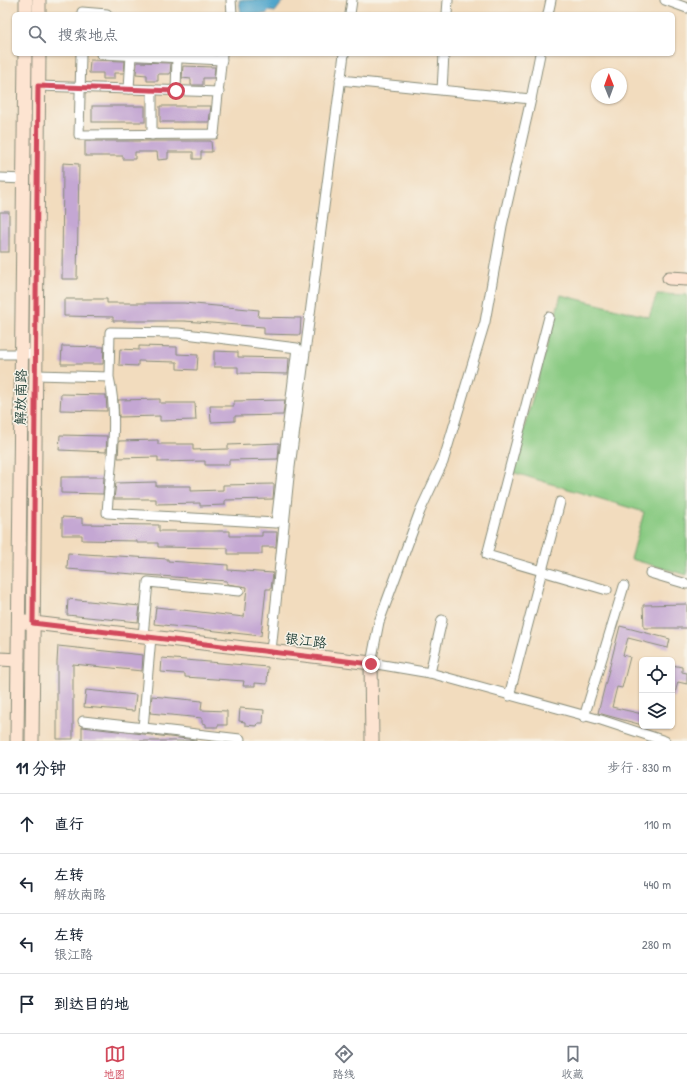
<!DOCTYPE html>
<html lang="zh">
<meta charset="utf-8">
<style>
body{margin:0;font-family:"Patrick Hand","LXGW WenKai TC",sans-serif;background:#f6f6f7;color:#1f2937}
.controls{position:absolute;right:12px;bottom:12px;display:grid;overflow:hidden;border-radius:6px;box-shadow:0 1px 3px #0004}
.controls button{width:36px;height:36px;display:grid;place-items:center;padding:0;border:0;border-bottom:1px solid #e0e1e3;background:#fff;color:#1f2937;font:20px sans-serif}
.compass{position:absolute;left:591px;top:68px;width:36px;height:36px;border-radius:50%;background:#fff;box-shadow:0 1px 3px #0004;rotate:359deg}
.stop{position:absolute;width:12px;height:12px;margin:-9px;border:3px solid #d1495b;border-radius:50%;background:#fff}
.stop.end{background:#d1495b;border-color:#fff;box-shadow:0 1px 4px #0008}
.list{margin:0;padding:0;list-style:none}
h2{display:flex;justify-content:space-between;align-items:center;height:52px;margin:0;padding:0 16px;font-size:17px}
h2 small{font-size:13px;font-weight:400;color:#747a83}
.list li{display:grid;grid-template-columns:26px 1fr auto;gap:12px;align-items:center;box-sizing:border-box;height:60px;padding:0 16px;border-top:1px solid #e0e1e3}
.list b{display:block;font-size:15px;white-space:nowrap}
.list p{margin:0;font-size:13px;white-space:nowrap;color:#747a83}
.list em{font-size:13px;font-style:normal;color:#747a83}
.icon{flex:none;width:22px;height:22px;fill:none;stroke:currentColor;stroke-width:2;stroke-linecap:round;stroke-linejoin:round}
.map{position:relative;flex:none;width:687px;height:741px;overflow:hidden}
.search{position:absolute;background:#fff;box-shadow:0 1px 3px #0004;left:12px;right:12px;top:12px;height:44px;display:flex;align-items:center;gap:10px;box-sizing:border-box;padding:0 14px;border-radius:6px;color:#747a83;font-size:15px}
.sheet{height:292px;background:#fff}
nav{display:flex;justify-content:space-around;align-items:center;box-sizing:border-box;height:56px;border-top:1px solid #e0e1e3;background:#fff;font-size:11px;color:#747a83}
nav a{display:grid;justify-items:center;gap:2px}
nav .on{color:#d1495b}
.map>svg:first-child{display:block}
.green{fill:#89ca82;stroke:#54845b}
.water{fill:#4fa5cb;stroke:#377180}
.building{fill:#c4a7d3}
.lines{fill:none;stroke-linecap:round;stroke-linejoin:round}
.street-casing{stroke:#888c79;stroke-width:11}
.secondary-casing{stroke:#888c79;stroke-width:15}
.street{stroke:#fff;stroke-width:9}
.secondary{stroke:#fde4d1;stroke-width:13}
.route{stroke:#d1495b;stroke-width:5}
.labels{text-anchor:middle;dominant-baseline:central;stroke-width:3;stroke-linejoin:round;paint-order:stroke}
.street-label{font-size:14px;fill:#1f3d34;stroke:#f7f3e8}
</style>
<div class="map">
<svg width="687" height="741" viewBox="0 0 687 741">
<rect width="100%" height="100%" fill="#f7f3e8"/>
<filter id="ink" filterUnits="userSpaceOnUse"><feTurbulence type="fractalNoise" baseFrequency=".025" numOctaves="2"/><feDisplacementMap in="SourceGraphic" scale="8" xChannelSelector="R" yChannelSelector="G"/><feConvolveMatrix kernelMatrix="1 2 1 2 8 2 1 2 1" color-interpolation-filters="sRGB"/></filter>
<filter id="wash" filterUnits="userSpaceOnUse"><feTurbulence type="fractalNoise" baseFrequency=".012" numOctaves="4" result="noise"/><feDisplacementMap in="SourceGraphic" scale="16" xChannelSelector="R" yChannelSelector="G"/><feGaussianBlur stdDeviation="0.9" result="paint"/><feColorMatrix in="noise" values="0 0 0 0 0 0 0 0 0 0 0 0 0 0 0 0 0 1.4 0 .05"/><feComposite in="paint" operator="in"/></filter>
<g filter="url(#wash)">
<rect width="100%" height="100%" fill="#f2dcbe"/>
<polygon class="green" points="657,294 687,295 687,575 631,559 644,512 512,472 561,295 649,317"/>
<polygon class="water" points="239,0 284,0 275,12 269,11 266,14 241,14"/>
<g id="blocks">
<g class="building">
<polygon points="90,60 125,61 124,73 114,73 114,79 103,79 103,73 89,73"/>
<polygon points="137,62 171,63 170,74 158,74 158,81 147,81 147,75 136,74"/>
<polygon points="183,66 215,67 214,78 203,78 203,85 191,85 191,79 182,78"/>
<rect x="92" y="106" width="53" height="16"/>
<polygon points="160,106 211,106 209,122 160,122"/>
<polygon points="85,141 211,141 212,152 201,152 201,159 193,159 193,152 168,152 168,159 158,160 157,152 135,152 135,159 123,159 123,156 85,156"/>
<polygon points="63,163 79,164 77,279 62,279"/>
<rect x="0" y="212" width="9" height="40"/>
<polygon points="64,299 107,299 107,303 184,303 259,310 258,317 301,318 300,335 264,334 264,327 184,321 113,321 113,317 64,316"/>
<polygon points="62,346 104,347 103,364 61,364"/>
<polygon points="139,346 177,347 177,354 198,355 197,370 177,369 177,362 138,361 138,366 119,365 120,349 139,350"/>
<polygon points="214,351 238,352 238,357 289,358 288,374 238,373 238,367 214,367"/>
<polygon points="61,394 106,395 107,411 60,410"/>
<polygon points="160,399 160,403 195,403 196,420 160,421 160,416 119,417 118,400"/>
<polygon points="285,400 283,415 235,416 235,421 211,422 210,406 234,406 234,401"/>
<polygon points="60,435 107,436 106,452 59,450"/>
<polygon points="158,440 158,444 193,444 193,450 228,449 228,445 279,443 279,447 278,459 229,460 229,465 205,465 205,461 158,462 158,457 118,458 119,441"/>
<polygon points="61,477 104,477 103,494 61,493"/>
<polygon points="156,482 156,486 191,486 191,491 223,490 223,485 274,484 274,487 273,499 225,500 225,505 200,506 200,503 156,504 156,499 114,499 116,483"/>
<polygon points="62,517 82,518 82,524 159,525 159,531 230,531 230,536 262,536 262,532 277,532 276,547 262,547 262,554 228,554 228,548 158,547 158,543 137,543 137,541 82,540 82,535 62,535"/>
<polygon points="68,553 168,559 168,561 228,565 228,570 273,573 271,589 266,589 261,636 154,624 156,607 244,617 247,587 227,584 227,581 67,569"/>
<polygon points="68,599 140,606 138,622 67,615"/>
<polygon points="687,604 687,628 644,628 643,605"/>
<polygon points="620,626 670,639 668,648 628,638 623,655 630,657 622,688 617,687 612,707 642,714 642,725 598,713"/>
<polygon points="58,646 143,655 142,671 73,664 73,739 57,739 57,662"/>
<polygon points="162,658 268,667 267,684 255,683 255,686 243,686 244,681 185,677 185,674 161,672"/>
<polygon points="672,665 682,667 682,672 687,673 687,684 678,682 674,697 672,697"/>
<polygon points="86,690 136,695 134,711 84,707"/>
<polygon points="152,696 202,701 201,710 227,711 227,725 218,725 218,727 206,727 206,724 202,723 202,718 150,713"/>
<polygon points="240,708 264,710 263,723 258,723 257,726 245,725 245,722 239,721"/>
<polygon points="82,727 196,740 196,741 82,741"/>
</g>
</g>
</g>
<g filter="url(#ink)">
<use href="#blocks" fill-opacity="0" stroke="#888c79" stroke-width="1"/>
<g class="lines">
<g class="street-casing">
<g id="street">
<polyline points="231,0 232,14"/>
<polyline points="665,0 687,8"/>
<polyline points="82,14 82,12 107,14"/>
<polyline points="350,14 352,0"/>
<polyline points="447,14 448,0"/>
<polyline points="548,14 551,0"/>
<polyline points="81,54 79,135 214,134 222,54"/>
<polyline points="101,54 222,60"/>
<polyline points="340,80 531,99 502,226 485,322 443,462 420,511 379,622 371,663 430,673 601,720 665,741"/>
<polyline points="38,86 219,92"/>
<polyline points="129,89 131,55"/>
<polyline points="442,90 444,54"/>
<polyline points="176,91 177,58"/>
<polyline points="531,99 540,54"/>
<polyline points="152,135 152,90"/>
<polyline points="0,178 24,179"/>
<polyline points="549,317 487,555 607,590"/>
<polyline points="0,354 36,354"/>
<path d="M 36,375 L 109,377 C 119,420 110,468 107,513 L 276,523 L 297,348 L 178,333 L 110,332 L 109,377"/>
<polyline points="650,573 687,584"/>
<polyline points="143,636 148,582 239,591"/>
<polyline points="271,651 290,467 344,54"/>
<polyline points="430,673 442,620"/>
<polyline points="509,696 560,502"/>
<polyline points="584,717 624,586"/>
<polyline points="83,721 240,739"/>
<polyline points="143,728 151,637"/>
</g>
</g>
<g class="secondary-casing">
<g id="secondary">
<polyline points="26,14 26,0"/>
<polyline points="39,14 39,0"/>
<polyline points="669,278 687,279"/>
<polyline points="25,622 371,663 372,741"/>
<polyline points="0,659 18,660"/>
<polyline points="17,741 25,54"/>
<polyline points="32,741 39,54"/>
</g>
</g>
<use href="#street" class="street"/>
<use href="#secondary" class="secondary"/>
</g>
</g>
<g class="lines" filter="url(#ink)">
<polyline class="route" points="176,91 38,86 33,623 371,664"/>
</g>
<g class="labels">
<g class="street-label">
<text transform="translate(20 397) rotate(-89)">解放南路</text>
<text transform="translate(306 640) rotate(7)">银江路</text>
</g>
</g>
</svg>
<div class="controls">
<button><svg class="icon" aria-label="locate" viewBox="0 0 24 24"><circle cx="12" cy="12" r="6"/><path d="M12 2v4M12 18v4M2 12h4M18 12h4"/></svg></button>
<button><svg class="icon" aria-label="layers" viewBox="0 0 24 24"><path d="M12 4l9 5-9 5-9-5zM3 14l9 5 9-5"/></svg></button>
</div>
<svg class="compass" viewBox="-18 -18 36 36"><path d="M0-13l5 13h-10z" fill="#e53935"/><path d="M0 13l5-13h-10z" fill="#747a83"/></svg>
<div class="stop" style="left:176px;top:91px"></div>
<div class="stop end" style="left:371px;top:664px"></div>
<div class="search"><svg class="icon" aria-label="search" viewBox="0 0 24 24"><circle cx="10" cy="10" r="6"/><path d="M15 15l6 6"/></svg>搜索地点</div>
</div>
<section class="sheet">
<h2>11 分钟<small>步行 · 830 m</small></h2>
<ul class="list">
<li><svg class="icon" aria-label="ahead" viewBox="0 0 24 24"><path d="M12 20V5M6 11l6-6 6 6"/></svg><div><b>直行</b></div><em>110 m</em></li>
<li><svg class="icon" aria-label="left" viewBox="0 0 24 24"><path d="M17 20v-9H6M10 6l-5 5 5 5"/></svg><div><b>左转</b><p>解放南路</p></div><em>440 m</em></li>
<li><svg class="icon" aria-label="left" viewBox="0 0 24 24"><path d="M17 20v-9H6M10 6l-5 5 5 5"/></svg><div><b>左转</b><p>银江路</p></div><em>280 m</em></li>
<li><svg class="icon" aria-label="arrive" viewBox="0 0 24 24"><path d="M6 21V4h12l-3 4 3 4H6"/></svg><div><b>到达目的地</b></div></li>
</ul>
</section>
<nav>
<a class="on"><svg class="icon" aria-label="map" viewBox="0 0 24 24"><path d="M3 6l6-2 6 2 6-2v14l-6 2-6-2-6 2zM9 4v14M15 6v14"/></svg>地图</a>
<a><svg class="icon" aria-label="directions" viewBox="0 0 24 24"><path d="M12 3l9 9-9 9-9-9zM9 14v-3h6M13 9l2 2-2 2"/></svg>路线</a>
<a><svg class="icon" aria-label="saved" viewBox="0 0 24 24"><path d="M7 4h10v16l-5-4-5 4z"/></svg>收藏</a>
</nav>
